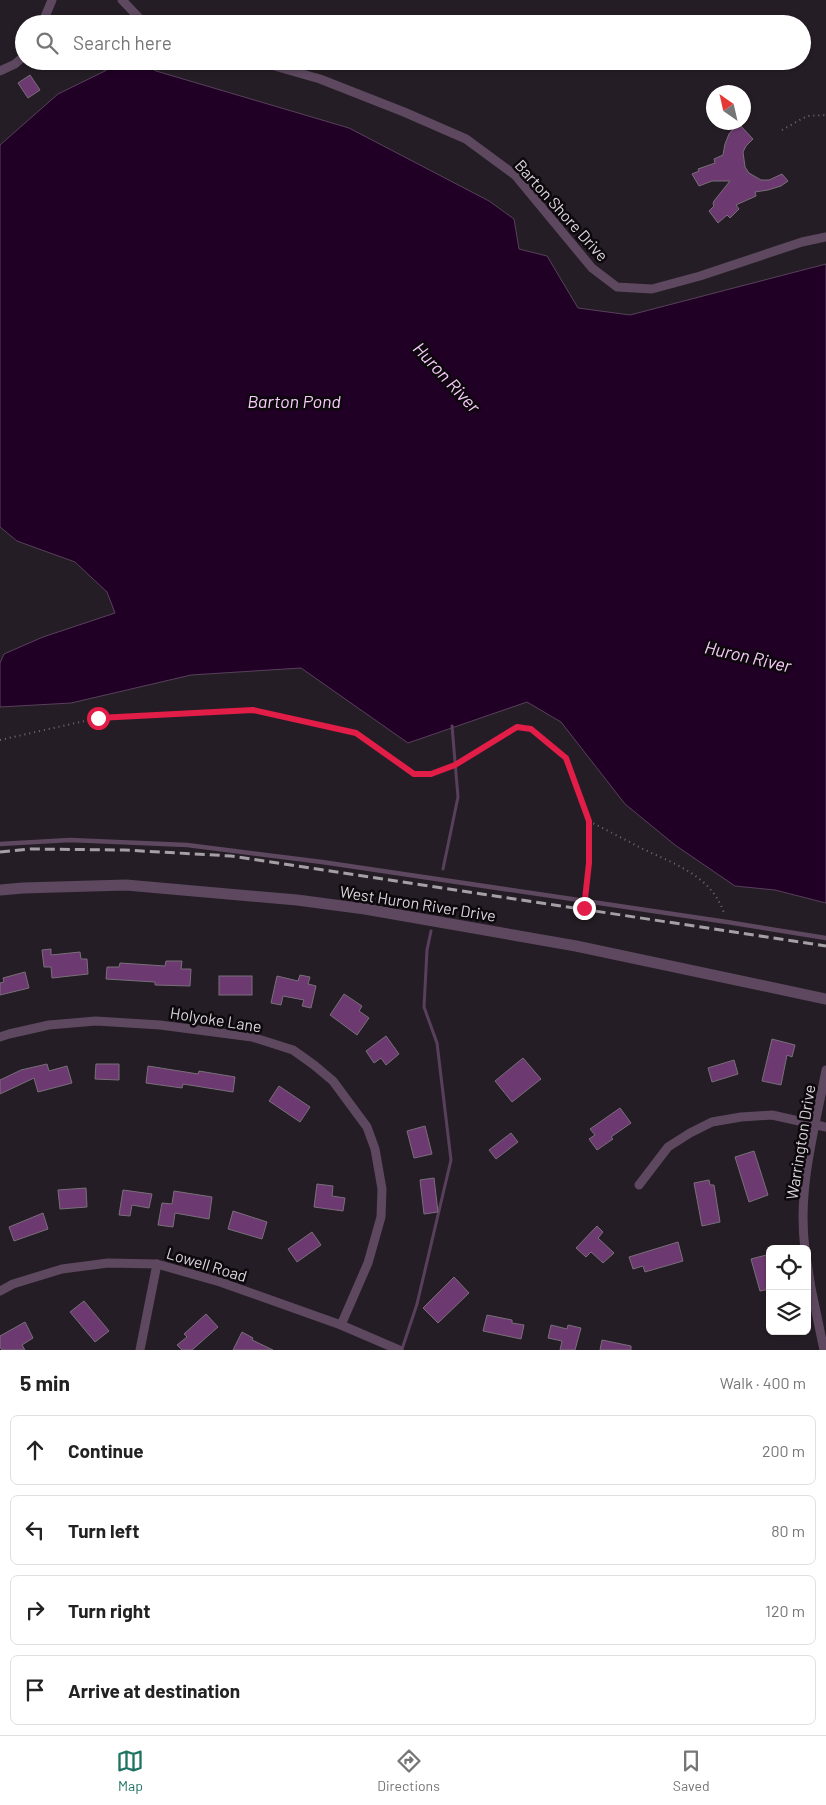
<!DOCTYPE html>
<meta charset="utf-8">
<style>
body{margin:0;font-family:Barlow,sans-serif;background:#f2f2f2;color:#222}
.controls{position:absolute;right:15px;bottom:15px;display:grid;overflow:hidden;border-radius:8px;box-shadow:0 1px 4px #0004}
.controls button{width:45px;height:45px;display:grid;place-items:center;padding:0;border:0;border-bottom:1px solid #e0e0e0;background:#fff;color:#222;font:25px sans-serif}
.compass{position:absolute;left:706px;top:85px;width:45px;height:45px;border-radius:50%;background:#fff;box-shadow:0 1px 4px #0004;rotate:326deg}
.stop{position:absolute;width:15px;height:15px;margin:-11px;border:4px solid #e11d48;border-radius:50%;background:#fff}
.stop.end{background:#e11d48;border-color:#fff;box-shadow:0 1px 5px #0008}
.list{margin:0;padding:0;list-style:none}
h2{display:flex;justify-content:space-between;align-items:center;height:65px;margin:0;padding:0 20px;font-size:21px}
h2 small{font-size:16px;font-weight:400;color:#767676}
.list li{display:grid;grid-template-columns:32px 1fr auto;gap:15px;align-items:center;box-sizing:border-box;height:70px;margin:0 10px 10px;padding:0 10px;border:1px solid #e0e0e0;border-radius:8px}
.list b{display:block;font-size:19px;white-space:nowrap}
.list em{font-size:16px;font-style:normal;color:#767676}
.icon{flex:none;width:28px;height:28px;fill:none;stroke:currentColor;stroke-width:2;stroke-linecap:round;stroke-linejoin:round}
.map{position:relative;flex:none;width:826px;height:1350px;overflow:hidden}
.search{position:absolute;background:#fff;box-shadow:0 1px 4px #0004;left:15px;right:15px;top:15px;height:55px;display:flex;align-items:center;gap:12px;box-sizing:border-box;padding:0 18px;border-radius:28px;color:#767676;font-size:19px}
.sheet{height:385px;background:#fff}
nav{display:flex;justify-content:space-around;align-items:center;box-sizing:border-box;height:70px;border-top:1px solid #e0e0e0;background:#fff;font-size:14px;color:#767676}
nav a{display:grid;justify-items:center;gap:2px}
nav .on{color:#1f7362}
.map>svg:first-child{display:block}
.water{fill:#210025;stroke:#58405c}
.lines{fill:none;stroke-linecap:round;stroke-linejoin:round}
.stream{stroke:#58405c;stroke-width:3}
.building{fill:#6c3a70;stroke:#786f79}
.path{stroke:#726b72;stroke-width:2;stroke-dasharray:1 4;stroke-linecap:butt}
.service{stroke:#5d485f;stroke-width:4.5}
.minor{stroke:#5d485f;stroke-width:9}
.tertiary{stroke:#5d485f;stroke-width:11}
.rail{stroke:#a5a0a6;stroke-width:3;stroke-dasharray:10 5;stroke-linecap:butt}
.route{stroke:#e11d48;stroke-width:6}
.labels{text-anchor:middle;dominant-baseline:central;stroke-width:5;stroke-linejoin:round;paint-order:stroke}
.street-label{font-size:16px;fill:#dad5db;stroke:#0c080c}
.water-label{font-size:18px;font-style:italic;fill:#f8cbfb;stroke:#0c080c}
</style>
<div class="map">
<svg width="826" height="1350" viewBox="0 0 826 1350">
<rect width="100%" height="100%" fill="#251d25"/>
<polygon class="water" points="119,61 138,61 156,71 349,128 489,201 514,219 519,249 547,256 578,308 630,315 826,264 826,903 775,890 735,886 675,845 625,804 561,722 527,702 408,743 301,668 191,675 71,703 0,707 0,663 4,654 43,637 115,613 107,592 75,562 17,541 0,527 0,145 58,94 105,71"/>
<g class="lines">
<g class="stream">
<polyline points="443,869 458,797 452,726"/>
<polyline points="402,1349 417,1304 451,1160 437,1043 424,1007 427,950 431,931"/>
</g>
</g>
<g class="building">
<polygon points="30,75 40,90 28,98 18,83"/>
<polygon points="738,123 753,139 746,146 743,152 745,167 749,173 761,180 769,180 782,174 788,181 781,186 768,190 755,192 756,196 736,205 739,209 730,218 727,215 718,223 709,211 714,206 713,204 714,201 730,181 712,181 699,186 692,174 699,171 698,169 715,163 714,159 723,155 725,144 729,134"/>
<polygon points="51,949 51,955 80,952 81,959 87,959 88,974 52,978 51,967 44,967 42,950"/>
<polygon points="166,961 182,961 181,969 191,969 190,986 155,985 155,982 106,979 107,967 119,967 120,963 165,966"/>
<polygon points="25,972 29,988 0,995 0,983 4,982 3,978"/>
<polygon points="300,975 310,977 308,984 316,986 311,1008 302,1006 304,1000 283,996 281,1005 271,1003 277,976 298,981"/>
<rect x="219" y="976" width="33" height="19"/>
<polygon points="344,994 362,1006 359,1011 369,1018 357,1035 330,1015"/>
<polygon points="386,1036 399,1054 386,1065 381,1058 374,1063 366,1051"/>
<polygon points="772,1039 795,1045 792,1057 787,1055 781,1085 762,1081"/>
<polygon points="523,1058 541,1079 512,1102 495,1081"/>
<polygon points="734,1060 738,1074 712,1082 708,1068"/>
<polygon points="47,1064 49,1071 67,1066 72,1083 38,1092 34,1078 0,1094 0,1080 21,1070"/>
<polygon points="96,1064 119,1064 119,1080 95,1079"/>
<polygon points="148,1066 198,1074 199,1071 235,1077 233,1092 183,1084 182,1088 146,1083"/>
<polygon points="279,1086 310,1107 300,1122 269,1101"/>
<polygon points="620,1108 631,1123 611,1137 613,1139 597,1150 589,1139 595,1135 590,1129"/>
<polygon points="425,1126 432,1154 414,1158 407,1131"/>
<polygon points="511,1133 518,1142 496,1159 489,1150"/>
<polygon points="754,1151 768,1195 749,1202 735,1157"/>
<polygon points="434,1178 438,1212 424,1214 420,1180"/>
<polygon points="709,1180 710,1185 714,1185 720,1222 702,1226 694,1183"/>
<polygon points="317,1184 333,1186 332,1196 345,1198 343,1211 314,1207"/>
<polygon points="86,1188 87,1207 60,1209 58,1190"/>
<polygon points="123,1190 152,1194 149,1208 132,1205 130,1216 119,1215"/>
<polygon points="174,1191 212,1197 209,1219 175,1213 173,1227 158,1225 162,1203 172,1204"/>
<polygon points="233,1211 267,1222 262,1239 228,1229"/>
<polygon points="43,1213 48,1229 14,1241 9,1227"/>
<polygon points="597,1226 603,1232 598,1238 614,1253 603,1263 591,1252 586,1257 576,1248"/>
<polygon points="312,1232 321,1245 297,1262 288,1249"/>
<polygon points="678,1242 683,1261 645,1272 643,1266 633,1269 629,1257"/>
<polygon points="770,1254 770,1289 760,1291 751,1259"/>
<polygon points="454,1277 469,1293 438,1323 423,1308"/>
<polygon points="84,1301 109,1331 95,1342 70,1312"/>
<polygon points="206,1314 218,1327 192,1350 182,1350 177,1345 187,1337 184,1334"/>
<polygon points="487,1315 512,1320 512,1323 524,1325 521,1339 483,1331"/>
<polygon points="25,1322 33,1338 22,1345 25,1350 2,1350 0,1347 0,1336"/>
<polygon points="551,1325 567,1329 568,1325 581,1328 575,1350 560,1350 562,1341 548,1338"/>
<polygon points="242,1332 253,1338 252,1340 273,1350 233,1350"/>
<polygon points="602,1340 631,1346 631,1350 600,1350"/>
</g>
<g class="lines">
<g class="path">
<polyline points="782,130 807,116 826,115"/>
<polyline points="0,740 98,718 253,710 356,733 414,774 431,774 455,765 517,727 531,729 566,758 589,821 589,863 585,894"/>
<path d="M 589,821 C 606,830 624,839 641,848 C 674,864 711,875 724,913"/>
</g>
<polyline class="service" points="0,844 70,840 187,845 322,862 727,922 826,938"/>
<g class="minor">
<polyline points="122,0 145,24"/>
<polyline points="42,24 52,0"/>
<polyline points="257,61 320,79 404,112 466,139 515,175 592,268 617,287 652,289 700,276 802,242 826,237"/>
<polyline points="0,71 15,64 24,56"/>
<polyline points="0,1037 9,1034 49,1025 96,1021 160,1025 252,1037 293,1050 314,1065 333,1081 367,1127 375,1149 382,1189 381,1217 368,1263 341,1325"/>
<polyline points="639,1185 668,1147 690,1133 712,1122 741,1117 772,1115 826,1127"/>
<path d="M 805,1249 C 797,1190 815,1128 826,1070"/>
<polyline points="807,1262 811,1288 824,1350"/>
<polyline points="0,1291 13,1284 62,1269 108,1263 157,1264 220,1282 341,1325 399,1350"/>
<polyline points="140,1350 157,1264"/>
</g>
<polyline class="tertiary" points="0,890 23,888 126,885 297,900 365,909 576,946 826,999"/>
<polyline class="rail" points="0,852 30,849 124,850 231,856 826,946"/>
</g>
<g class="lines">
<polyline class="route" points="98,718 253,710 356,733 414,774 431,774 455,765 517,727 531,729 566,758 589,821 589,863 584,908"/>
</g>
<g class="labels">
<g class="street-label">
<text transform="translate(562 210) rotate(48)">Barton Shore Drive</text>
<text transform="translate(418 903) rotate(9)">West Huron River Drive</text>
<text transform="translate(216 1019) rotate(9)">Holyoke Lane</text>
<text transform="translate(800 1142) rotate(-81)">Warrington Drive</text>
<text transform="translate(207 1264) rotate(17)">Lowell Road</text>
</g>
<g class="water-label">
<text transform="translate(447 377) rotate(47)">Huron River</text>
<text x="294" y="401">Barton Pond</text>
<text transform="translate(748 656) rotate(13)">Huron River</text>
</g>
</g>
</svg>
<div class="controls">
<button><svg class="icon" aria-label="locate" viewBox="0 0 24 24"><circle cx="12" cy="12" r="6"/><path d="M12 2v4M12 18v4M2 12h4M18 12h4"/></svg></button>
<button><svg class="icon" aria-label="layers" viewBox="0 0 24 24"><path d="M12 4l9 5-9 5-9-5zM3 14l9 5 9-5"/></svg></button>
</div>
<svg class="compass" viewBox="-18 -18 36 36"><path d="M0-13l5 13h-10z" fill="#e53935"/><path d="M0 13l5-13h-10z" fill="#767676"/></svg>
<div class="stop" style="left:98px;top:718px"></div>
<div class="stop end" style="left:584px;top:908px"></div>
<div class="search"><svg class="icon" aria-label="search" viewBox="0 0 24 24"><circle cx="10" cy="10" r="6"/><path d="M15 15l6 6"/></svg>Search here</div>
</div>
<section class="sheet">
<h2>5 min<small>Walk · 400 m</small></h2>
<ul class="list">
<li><svg class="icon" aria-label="ahead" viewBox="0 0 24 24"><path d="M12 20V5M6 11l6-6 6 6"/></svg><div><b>Continue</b></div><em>200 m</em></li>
<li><svg class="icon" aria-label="left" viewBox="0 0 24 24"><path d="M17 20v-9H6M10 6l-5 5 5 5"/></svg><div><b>Turn left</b></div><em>80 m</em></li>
<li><svg class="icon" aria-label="right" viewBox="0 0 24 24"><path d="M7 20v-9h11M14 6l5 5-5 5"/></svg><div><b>Turn right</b></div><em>120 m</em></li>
<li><svg class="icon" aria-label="arrive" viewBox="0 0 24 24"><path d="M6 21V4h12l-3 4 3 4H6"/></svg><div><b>Arrive at destination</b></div></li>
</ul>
</section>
<nav>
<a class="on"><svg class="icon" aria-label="map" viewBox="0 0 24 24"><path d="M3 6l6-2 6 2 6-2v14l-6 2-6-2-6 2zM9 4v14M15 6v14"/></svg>Map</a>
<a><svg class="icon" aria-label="directions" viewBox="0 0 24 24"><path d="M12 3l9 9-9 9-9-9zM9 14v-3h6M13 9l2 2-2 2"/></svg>Directions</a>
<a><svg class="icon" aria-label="saved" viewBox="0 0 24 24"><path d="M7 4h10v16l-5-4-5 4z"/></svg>Saved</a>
</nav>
